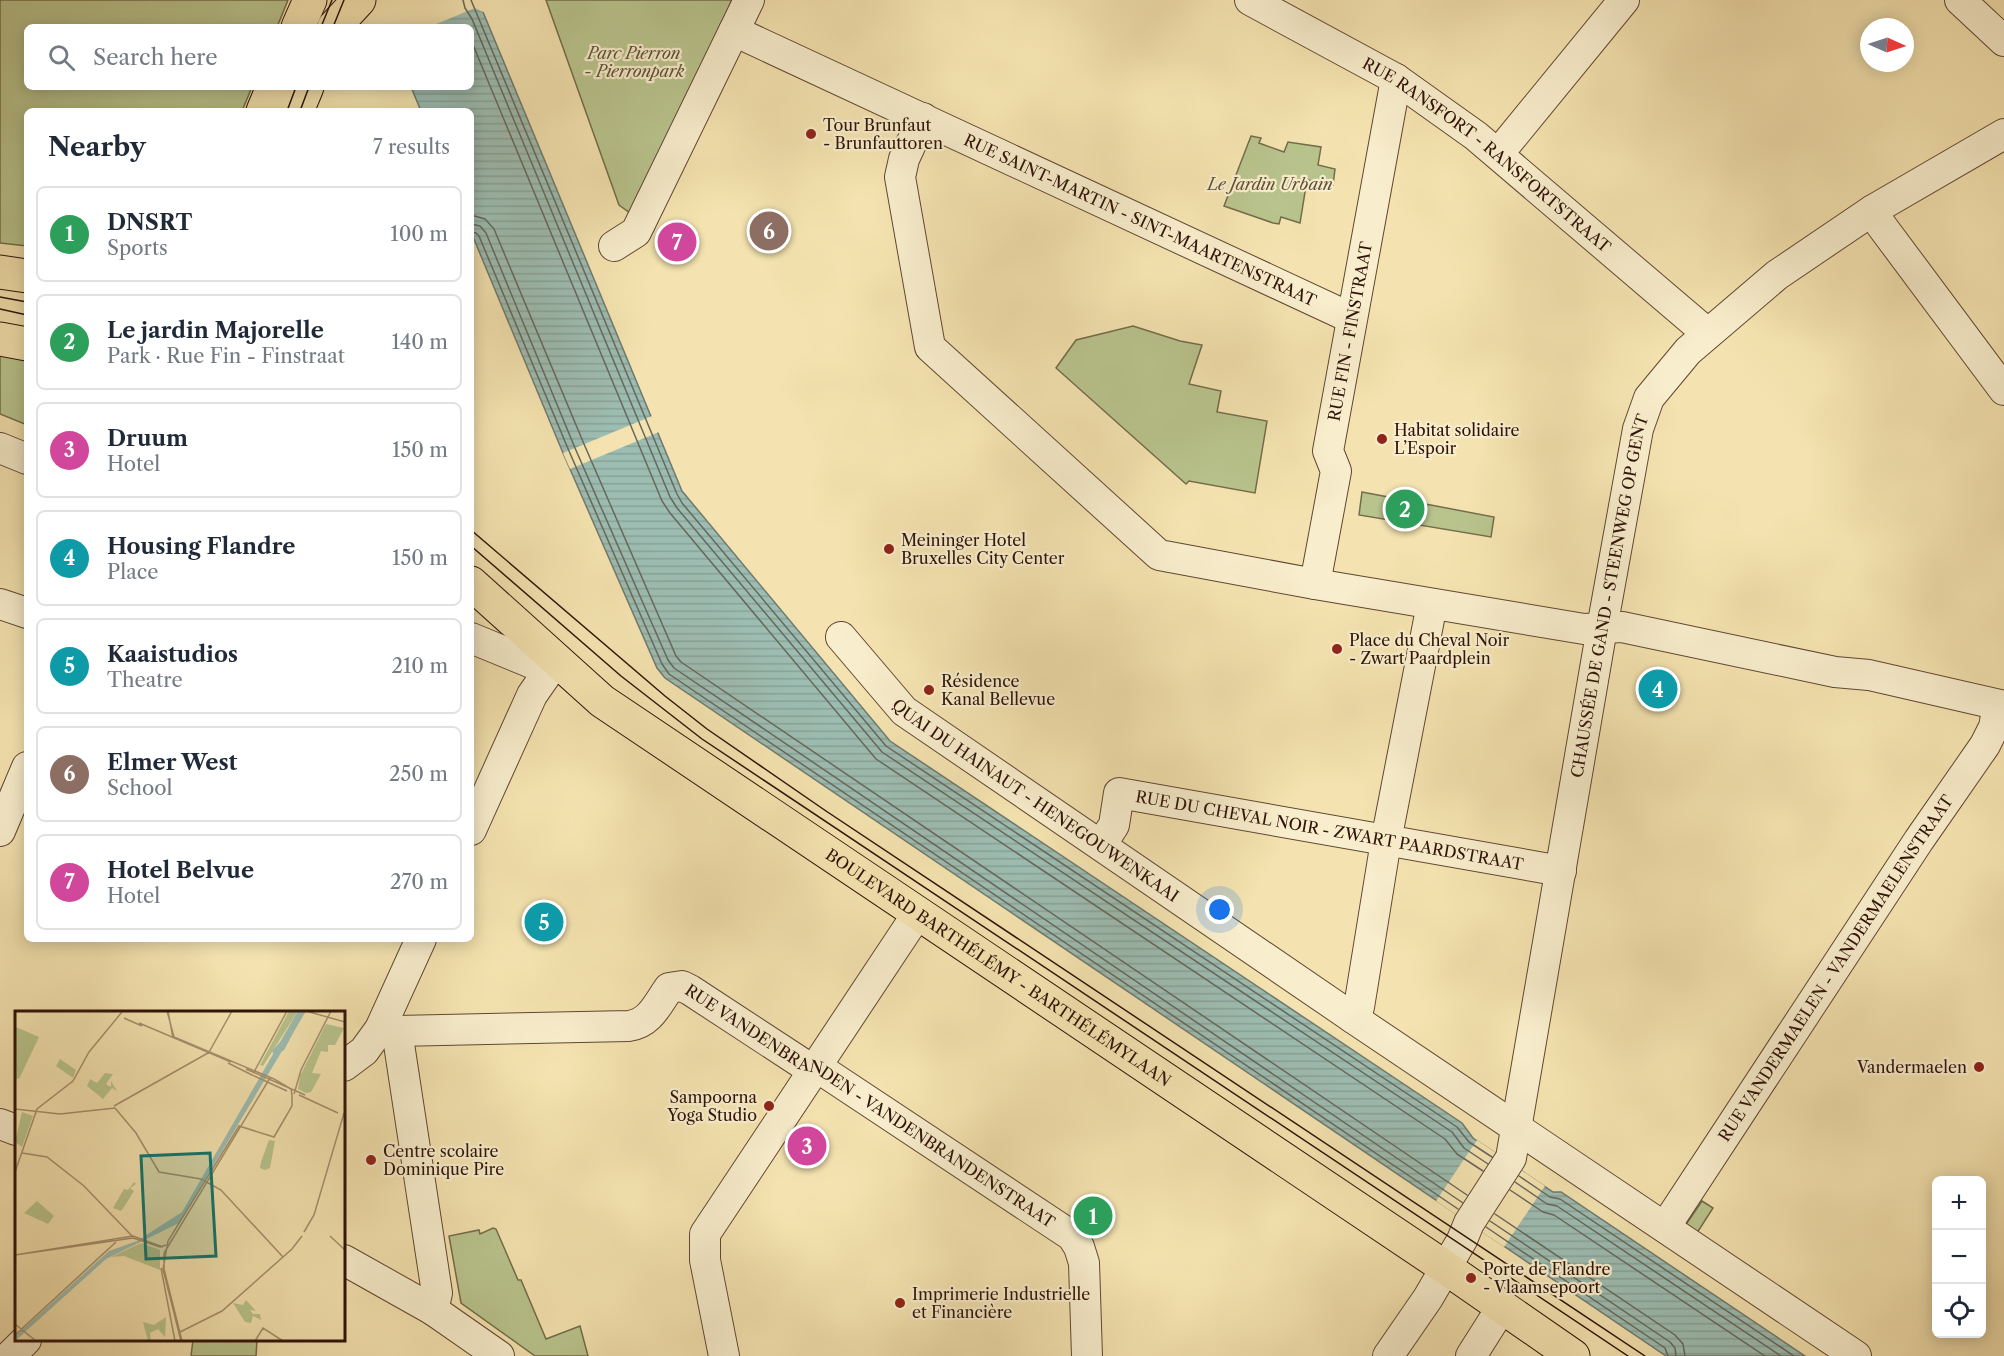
<!DOCTYPE html>
<meta charset="utf-8">
<style>
body{margin:0;font-family:"Libre Caslon Text",serif;background:#f6f6f7;color:#1f2937}
.controls{position:absolute;right:18px;bottom:18px;display:grid;overflow:hidden;border-radius:9px;box-shadow:0 3px 15px #0003}
.controls button{width:54px;height:54px;display:grid;place-items:center;padding:0;border:0;border-bottom:2px solid #e0e1e3;background:#fff;color:#1f2937;font:30px sans-serif}
.compass{position:absolute;left:1860px;top:18px;width:54px;height:54px;border-radius:50%;background:#fff;box-shadow:0 3px 15px #0003;rotate:93deg}
.you{position:absolute;left:1220px;top:910px;width:21px;height:21px;margin:-15px;border:4px solid #fff;border-radius:50%;background:#1a73e8;box-shadow:0 0 0 9px #1a73e833}
.badge{display:grid;place-items:center;width:39px;height:39px;border-radius:50%;background:#8f2418;color:#fff;font-size:20px;font-weight:700}
.pin{position:absolute;translate:-50% -50%;border:3px solid #fff;box-shadow:0 2px 6px #0006}
.list{margin:0;padding:0;list-style:none}
h2{display:flex;justify-content:space-between;align-items:center;height:78px;margin:0;padding:0 24px;font-size:26px}
h2 small{font-size:20px;font-weight:400;color:#747a83}
.list li{display:grid;grid-template-columns:39px 1fr auto;gap:18px;align-items:center;box-sizing:border-box;height:96px;margin:0 12px 12px;padding:0 12px;border:2px solid #e0e1e3;border-radius:9px}
.list b{display:block;font-size:22px;white-space:nowrap}
.list p{margin:0;font-size:20px;white-space:nowrap;color:#747a83}
.list em{font-size:20px;font-style:normal;color:#747a83}
.icon{flex:none;width:33px;height:33px;fill:none;stroke:currentColor;stroke-width:2;stroke-linecap:round;stroke-linejoin:round}
.map{position:relative;flex:none;width:2004px;height:1356px;overflow:hidden}
.search{position:absolute;background:#fff;box-shadow:0 3px 15px #0003;left:24px;top:24px;width:450px;height:66px;display:flex;align-items:center;gap:15px;box-sizing:border-box;padding:0 21px;border-radius:9px;color:#747a83;font-size:22px}
.panel{position:absolute;background:#fff;box-shadow:0 3px 15px #0003;left:24px;top:108px;width:450px;height:834px;border-radius:9px}
.map>svg:first-child{display:block}
.green{fill:#b9c48d;stroke:#746c4a;stroke-width:1.5}
.water{fill:url(#water-rules);stroke:#71796e;stroke-width:1.5}
.pier{fill:#f4e3b0}
.lines{fill:none;stroke-linecap:round;stroke-linejoin:round}
.shore{stroke:#66685d;stroke-width:1.5}
.minor-casing{stroke:#604732;stroke-width:32}
.major-casing{stroke:#2f1308;stroke-width:35}
.minor{stroke:#f8edcc;stroke-width:30}
.major{stroke:#f4e3b0;stroke-width:33}
.tram{stroke:#2f1308;stroke-width:1.5}
.poi-dot{fill:#8f2418;stroke:#f8edcc;stroke-width:2}
.labels{text-anchor:middle;dominant-baseline:central;stroke-width:4.5;stroke-linejoin:round;paint-order:stroke}
.park-label{font-size:16px;font-style:italic;fill:#5f5137;stroke:#f8edcc}
.poi-label{font-size:16px;fill:#2f1308;stroke:#f8edcc;text-anchor:start}
.street-label{font-size:16px;fill:#2f1308;stroke:#f8edcc}
.inset-river{fill:none;stroke:#9dbdb2;stroke-width:3}
.inset-road{fill:none;stroke:#a5906d;stroke-width:1.5}
.view{fill:#0f766e;fill-opacity:0.15;stroke:#0f766e;stroke-width:3}
.inset-edge{fill:none;stroke:#2f1308;stroke-width:3}
</style>
<div class="map">
<svg width="2004" height="1356" viewBox="0 0 2004 1356">
<defs>
<pattern id="water-rules" width="6" height="5" patternUnits="userSpaceOnUse" patternTransform="scale(1.5)"><rect width="6" height="5" fill="#9dbdb2"/><path d="M0 2.5h6" fill="none" stroke="#88a298"/></pattern>
</defs>
<rect width="100%" height="100%" fill="#f4e3b0"/>
<filter id="stains"><feTurbulence type="fractalNoise" baseFrequency=".00333" numOctaves="4"/><feColorMatrix values="0 0 0 0 .2 0 0 0 0 .09 0 0 0 0 .02 0 0 0 .5 -.17"/></filter>
<radialGradient id="worn" r=".72"><stop offset=".6" stop-color="#630" stop-opacity="0"/><stop offset="1" stop-color="#630" stop-opacity=".3"/></radialGradient>
<g class="green">
<polygon points="0,0 288,0 277,27 27,27 27,87 252,87 242,111 27,111 27,246 0,243"/>
<polygon points="546,0 732,0 633,215 619,205"/>
<polygon points="1251,136 1261,138 1259,143 1284,152 1288,142 1321,147 1318,165 1335,169 1333,185 1307,180 1300,223 1281,217 1279,224 1273,223 1224,206"/>
<polygon points="1133,326 1180,341 1202,345 1189,384 1221,391 1217,412 1267,421 1255,493 1189,481 1186,484 1056,368 1076,340"/>
<polygon points="0,350 27,355 27,425 0,414"/>
<polygon points="1362,492 1494,517 1491,537 1359,515"/>
<polygon points="1702,1201 1713,1208 1697,1233 1685,1226"/>
<polygon points="493,1228 496,1229 518,1280 521,1280 546,1339 580,1326 588,1356 535,1356 461,1303 449,1236 479,1230 480,1234"/>
<polygon points="193,1340 257,1340 256,1356 191,1356"/>
</g>
<polygon class="water" points="475,0 483,12 682,491 890,741 1462,1123 1473,1138 1553,1192 1561,1192 1805,1356 1666,1356 665,678 657,668 563,453 471,232 471,111 421,111 411,87 471,87 471,27 407,27"/>
<g class="pier">
<polygon points="393,0 479,0 486,11 483,12 475,8 429,27 404,27"/>
<polygon points="652,416 659,432 570,469 563,453"/>
<polygon points="1477,1140 1545,1186 1504,1247 1436,1201"/>
</g>
<g class="lines">
<g class="shore">
<polyline points="463,0 465,8 472,19 670,497 677,508 882,752 1452,1132 1464,1148 1488,1164"/>
<polyline points="471,0 677,494 682,503 886,746 1457,1127 1469,1142 1492,1157"/>
<polyline points="471,40 662,501 670,513 876,759 1445,1139 1457,1154 1483,1171"/>
<polyline points="471,215 485,219 494,229 584,444 676,656 681,662 1467,1195"/>
<polyline points="471,224 480,226 486,233 575,448 668,660 674,668 1463,1203"/>
<polyline points="471,232 476,233 479,236 569,451 662,664 669,674 1458,1209"/>
<polyline points="1519,1176 1550,1197 1560,1199 1794,1356"/>
<polyline points="1515,1182 1547,1204 1557,1206 1781,1356"/>
<polyline points="1510,1190 1543,1212 1554,1215 1765,1356"/>
<polyline points="1495,1214 1675,1335 1683,1344 1685,1356"/>
<polyline points="1490,1221 1670,1342 1675,1348 1676,1356"/>
<polyline points="1486,1227 1665,1348 1668,1356"/>
</g>
<g class="minor-casing">
<g id="minor">
<path id="s1" d="M 1250,0 L 1396,79 L 1476,136 L 1707,333"/>
<polyline points="1960,0 2004,41"/>
<path id="s2" d="M 734,31 L 1351,318"/>
<polyline points="923,118 904,159 900,177 930,347 1159,555 1315,584 1584,629 1622,627 1835,672 1869,675 2004,706"/>
<polyline points="1498,154 1624,0"/>
<polyline points="1873,210 1881,225 2004,390"/>
<polyline points="614,246 636,232 749,0"/>
<polyline points="0,448 27,459"/>
<path id="s3" d="M 1315,584 L 1336,471 L 1328,451 L 1396,79"/>
<polyline points="0,604 27,613"/>
<path id="s4" d="M 841,637 L 904,711 L 1353,1018 L 1856,1356"/>
<polyline points="471,638 549,670"/>
<polyline points="471,830 532,695 557,659"/>
<polyline points="0,831 27,767"/>
<path id="s5" d="M 1101,845 L 1114,825 L 1119,793 L 1561,871"/>
<polyline points="1353,1018 1359,1007 1386,841 1432,604"/>
<polyline points="383,1024 397,1031 437,1293 433,1310"/>
<path id="s6" d="M 397,1031 L 629,1026 C 650,1023 657,1005 669,988 L 682,986 L 690,990 L 803,1064 L 817,1067 L 1072,1236 L 1079,1247 L 1084,1263 L 1087,1356"/>
<polyline points="344,1066 364,1051 380,1029 421,939"/>
<polyline points="0,1124 16,1130"/>
<path id="s7" d="M 1665,1227 L 1919,840 L 1985,745 L 1994,727 L 1998,705"/>
<polyline points="344,1260 433,1310 499,1356"/>
<polyline points="10,1356 26,1340"/>
<polyline points="724,1356 705,1260 705,1234 918,913"/>
<path id="s8" d="M 1388,1356 L 1428,1298 L 1462,1240 L 1469,1223 L 1511,1158 L 1602,628 L 1638,429 L 1649,398 L 1688,351 L 1777,275 L 1873,210 L 2004,134"/>
<polyline points="1471,1356 1502,1307"/>
</g>
</g>
<g class="major-casing">
<g id="major">
<polyline points="298,27 310,0"/>
<polyline points="334,27 359,0"/>
<polyline points="263,111 273,87"/>
<polyline points="297,111 307,87"/>
<polyline points="0,272 27,276"/>
<polyline points="0,339 27,344"/>
<path id="s9" d="M 471,583 L 602,701 L 1446,1268 L 1573,1356"/>
</g>
</g>
<use href="#minor" class="minor"/>
<use href="#major" class="major"/>
<g class="tram">
<polyline points="321,27 332,0"/>
<polyline points="333,27 344,0"/>
<polyline points="287,111 296,87"/>
<polyline points="300,111 309,87"/>
<polyline points="0,297 27,302"/>
<polyline points="0,309 27,315"/>
<polyline points="471,530 665,696 707,729 826,811 1645,1356"/>
<polyline points="471,546 621,676 702,739 1628,1356"/>
</g>
</g>
<g class="poi-dot">
<circle cx="811" cy="134" r="6"/>
<circle cx="1382" cy="439" r="6"/>
<circle cx="889" cy="549" r="6"/>
<circle cx="1337" cy="649" r="6"/>
<circle cx="929" cy="690" r="6"/>
<circle cx="1979" cy="1067" r="6"/>
<circle cx="769" cy="1106" r="6"/>
<circle cx="371" cy="1160" r="6"/>
<circle cx="1471" cy="1278" r="6"/>
<circle cx="900" cy="1303" r="6"/>
</g>
<g class="labels">
<g class="park-label">
<text x="634" y="53">Parc Pierron<tspan x="634" dy="18">- Pierronpark</tspan></text>
<text x="1270" y="184">Le Jardin Urbain</text>
</g>
<g class="poi-label">
<text x="823" y="125">Tour Brunfaut<tspan x="823" dy="18">- Brunfauttoren</tspan></text>
<text x="1394" y="430">Habitat solidaire<tspan x="1394" dy="18">L’Espoir</tspan></text>
<text x="901" y="540">Meininger Hotel<tspan x="901" dy="18">Bruxelles City Center</tspan></text>
<text x="1349" y="640">Place du Cheval Noir<tspan x="1349" dy="18">- Zwart Paardplein</tspan></text>
<text x="941" y="681">Résidence<tspan x="941" dy="18">Kanal Bellevue</tspan></text>
<text x="1967" y="1067" text-anchor="end">Vandermaelen</text>
<text x="757" y="1097" text-anchor="end">Sampoorna<tspan x="757" dy="18">Yoga Studio</tspan></text>
<text x="383" y="1151">Centre scolaire<tspan x="383" dy="18">Dominique Pire</tspan></text>
<text x="1483" y="1269">Porte de Flandre<tspan x="1483" dy="18">- Vlaamsepoort</tspan></text>
<text x="912" y="1294">Imprimerie Industrielle<tspan x="912" dy="18">et Financière</tspan></text>
</g>
<g class="street-label">
<text stroke="none"><textPath href="#s1" startOffset="284">RUE RANSFORT - RANSFORTSTRAAT</textPath></text>
<text stroke="none"><textPath href="#s2" startOffset="448">RUE SAINT-MARTIN - SINT-MAARTENSTRAAT</textPath></text>
<text stroke="none"><textPath href="#s3" startOffset="258">RUE FIN - FINSTRAAT</textPath></text>
<text stroke="none"><textPath href="#s8" startOffset="804">CHAUSSÉE DE GAND - STEENWEG OP GENT</textPath></text>
<text stroke="none"><textPath href="#s4" startOffset="256">QUAI DU HAINAUT - HENEGOUWENKAAI</textPath></text>
<text stroke="none"><textPath href="#s5" startOffset="270">RUE DU CHEVAL NOIR - ZWART PAARDSTRAAT</textPath></text>
<text stroke="none"><textPath href="#s9" startOffset="654">BOULEVARD BARTHÉLÉMY - BARTHÉLÉMYLAAN</textPath></text>
<text stroke="none"><textPath href="#s7" startOffset="310">RUE VANDERMAELEN - VANDERMAELENSTRAAT</textPath></text>
<text stroke="none"><textPath href="#s6" startOffset="526">RUE VANDENBRANDEN - VANDENBRANDENSTRAAT</textPath></text>
</g>
</g>
<g transform="translate(15 1011)">
<rect width="330" height="330" fill="#f4e3b0"/>
<path d="M 274,0 L 283,0 L 248,55 L 245,54 ZM 311,13 L 329,17 L 320,34 L 313,34 L 313,41 L 306,40 L 297,62 L 306,63 L 296,81 L 291,82 L 283,78 L 285,65 ZM 1,16 L 24,26 L 4,68 L 0,67 ZM 45,48 L 61,59 L 58,67 L 41,55 ZM 90,62 L 98,63 L 91,73 L 96,76 L 96,70 L 102,80 L 97,77 L 88,88 L 72,75 L 75,68 L 82,72 ZM 7,101 L 18,105 L 7,136 L 0,131 ZM 254,129 L 260,130 L 255,157 L 250,159 L 245,157 L 246,151 ZM 119,171 L 121,173 L 115,177 L 119,180 L 109,196 L 106,200 L 98,197 L 109,178 L 113,179 ZM 22,190 L 39,205 L 33,213 L 9,202 ZM 126,232 L 145,239 L 145,259 L 109,245 L 96,246 ZM 231,289 L 241,300 L 235,299 L 238,303 L 245,303 L 246,309 L 238,305 L 236,312 L 230,311 L 218,292 L 228,294 ZM 151,306 L 150,326 L 143,318 L 135,322 L 136,330 L 133,330 L 128,311 L 139,314 Z" fill="#b9c48d"/>
<path d="M 283,0 L 291,0 L 164,212 L 91,248 L 0,330 L 0,325 L 94,240 L 122,230 L 167,201 Z" fill="#9dbdb2"/>
<path class="inset-river" d="M 258,41 L 271,27M 258,42 L 268,38 L 288,0"/>
<path class="inset-road" d="M 152,0 L 159,26 L 259,68 L 276,78 L 277,84 L 277,95 L 259,126 L 224,115 L 153,230 L 148,258 L 166,330M 153,0 L 158,27M 291,0 L 330,11M 109,7 L 127,15M 124,12 L 216,51M 193,43 L 217,0M 213,52 L 237,64M 231,58 L 290,84M 239,61 L 272,0M 235,63 L 272,80M 279,83 L 286,59 L 316,0M 284,84 L 323,102M 99,95 L 193,42M 0,98 L 45,103 L 100,97 L 121,122 L 144,161 L 186,168 L 206,179 L 268,246M 7,142 L 32,146 L 69,175 L 117,225M 0,161 L 22,98 L 58,70 L 74,41 L 107,1M 289,221 L 299,204 L 329,102M 315,225 L 330,239M 0,244 L 118,225 L 148,236M 0,244 L 118,227 L 145,236 L 151,234M 146,257 L 160,330M 0,313 L 21,330M 165,321 L 207,300 L 277,238 L 287,225M 0,324 L 101,231M 167,330 L 149,258 L 149,242 L 255,67M 240,330 L 248,317 L 268,330"/>
<path class="view" d="M 195,142 L 201,245 L 131,248 L 126,145 Z"/>
<rect width="330" height="330" class="inset-edge"/>
</g>
<rect width="100%" height="100%" filter="url(#stains)"/>
<rect width="100%" height="100%" fill="url(#worn)"/>
</svg>
<div class="controls">
<button>+</button>
<button>−</button>
<button><svg class="icon" aria-label="locate" viewBox="0 0 24 24"><circle cx="12" cy="12" r="6"/><path d="M12 2v4M12 18v4M2 12h4M18 12h4"/></svg></button>
</div>
<svg class="compass" viewBox="-18 -18 36 36"><path d="M0-13l5 13h-10z" fill="#e53935"/><path d="M0 13l5-13h-10z" fill="#747a83"/></svg>
<div class="you"></div>
<div class="pin badge" style="left:1093px;top:1216px;background:#2e9e5b">1</div>
<div class="pin badge" style="left:1405px;top:509px;background:#2e9e5b">2</div>
<div class="pin badge" style="left:807px;top:1146px;background:#d1479c">3</div>
<div class="pin badge" style="left:1658px;top:689px;background:#0f9aa8">4</div>
<div class="pin badge" style="left:544px;top:922px;background:#0f9aa8">5</div>
<div class="pin badge" style="left:769px;top:231px;background:#8d6e63">6</div>
<div class="pin badge" style="left:677px;top:242px;background:#d1479c">7</div>
<div class="search"><svg class="icon" aria-label="search" viewBox="0 0 24 24"><circle cx="10" cy="10" r="6"/><path d="M15 15l6 6"/></svg>Search here</div>
<section class="panel">
<h2>Nearby<small>7 results</small></h2>
<ul class="list">
<li><span class="badge" style="background:#2e9e5b">1</span><div><b>DNSRT</b><p>Sports</p></div><em>100 m</em></li>
<li><span class="badge" style="background:#2e9e5b">2</span><div><b>Le jardin Majorelle</b><p>Park · Rue Fin - Finstraat</p></div><em>140 m</em></li>
<li><span class="badge" style="background:#d1479c">3</span><div><b>Druum</b><p>Hotel</p></div><em>150 m</em></li>
<li><span class="badge" style="background:#0f9aa8">4</span><div><b>Housing Flandre</b><p>Place</p></div><em>150 m</em></li>
<li><span class="badge" style="background:#0f9aa8">5</span><div><b>Kaaistudios</b><p>Theatre</p></div><em>210 m</em></li>
<li><span class="badge" style="background:#8d6e63">6</span><div><b>Elmer West</b><p>School</p></div><em>250 m</em></li>
<li><span class="badge" style="background:#d1479c">7</span><div><b>Hotel Belvue</b><p>Hotel</p></div><em>270 m</em></li>
</ul>
</section>
</div>
